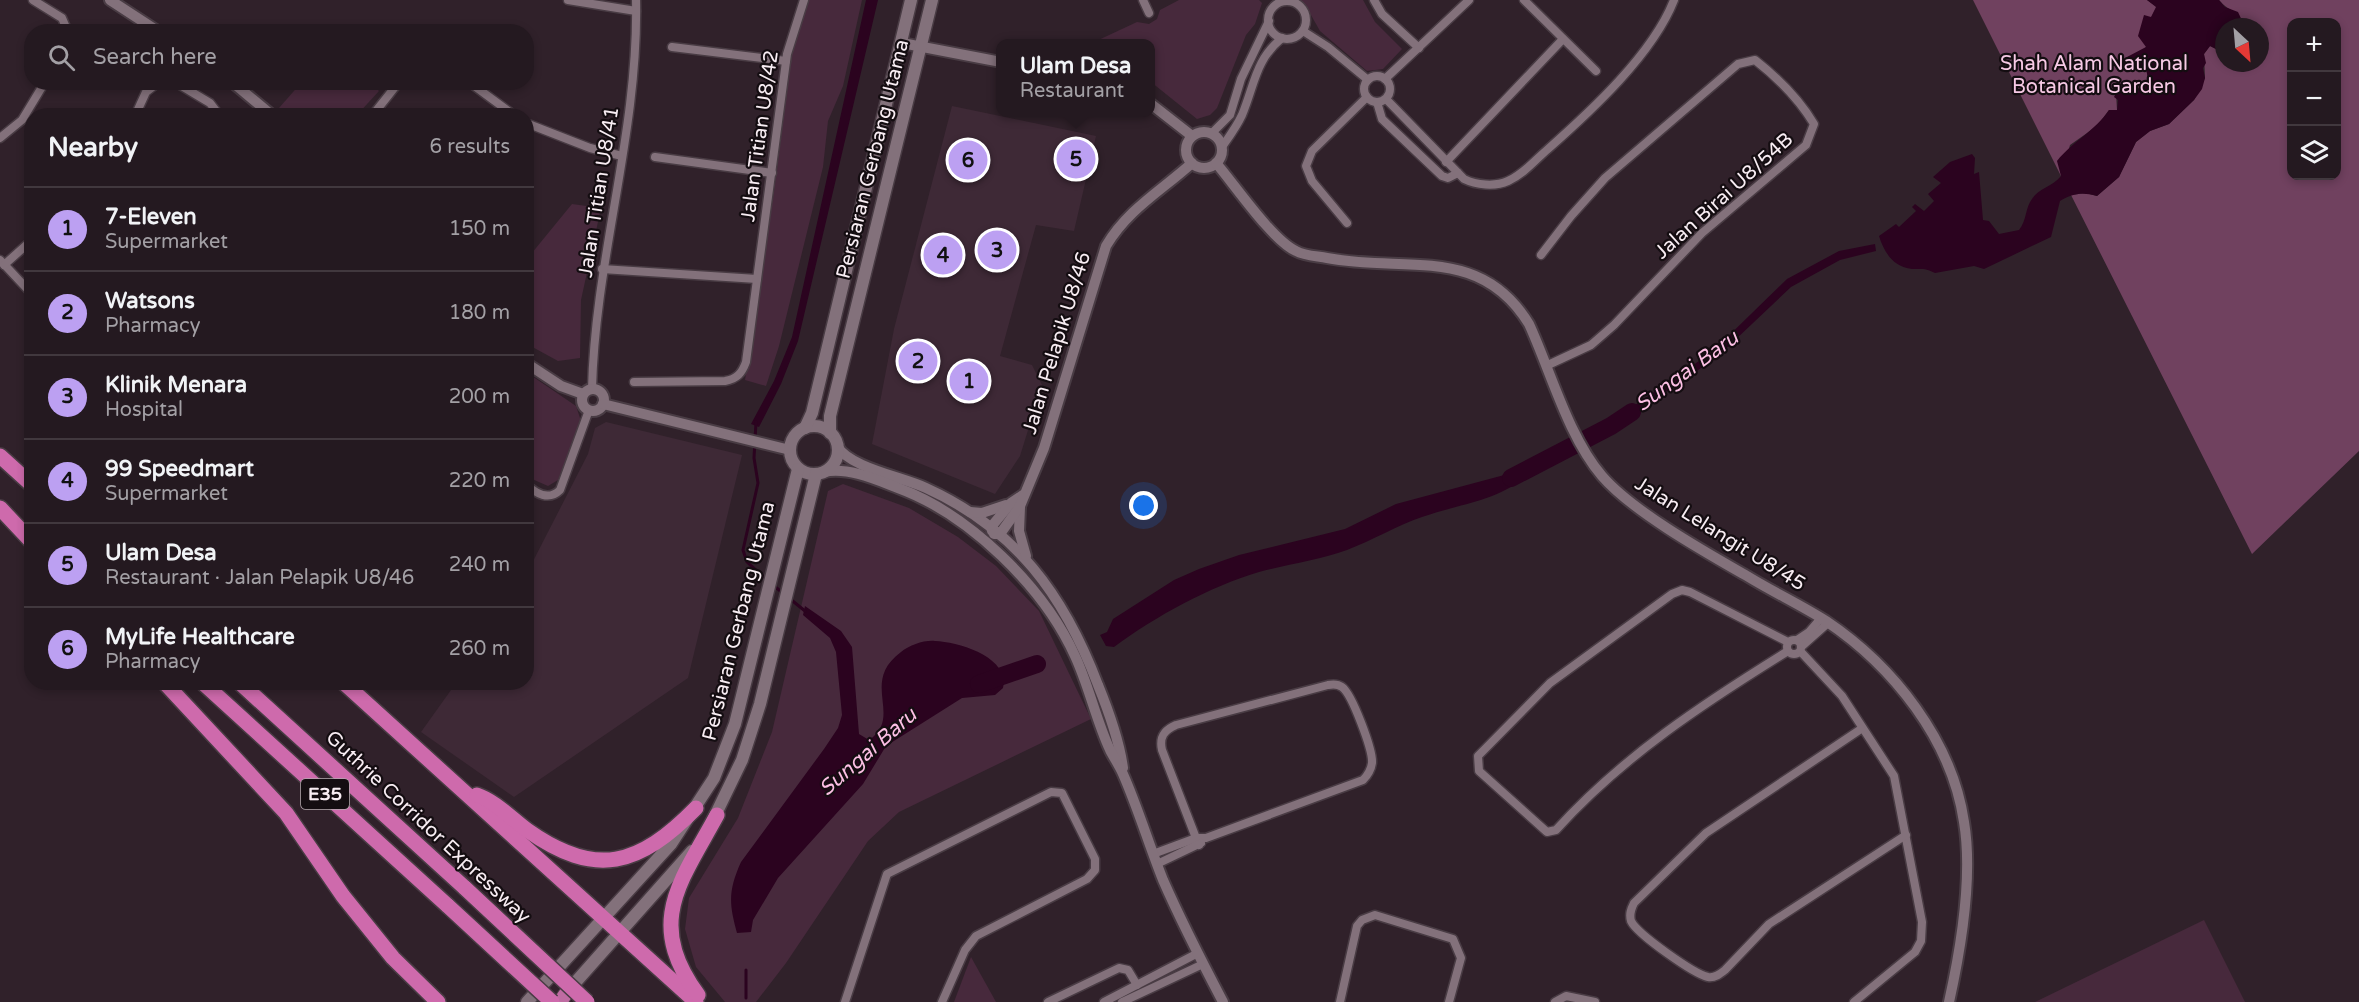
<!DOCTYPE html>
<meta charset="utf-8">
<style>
body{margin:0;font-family:"Varela Round",sans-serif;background:#2c2229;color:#f1f3f6}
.controls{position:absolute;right:18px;top:18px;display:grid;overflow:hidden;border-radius:12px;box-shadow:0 3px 9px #0003}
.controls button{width:54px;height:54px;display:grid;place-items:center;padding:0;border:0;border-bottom:2px solid #41383e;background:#241920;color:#f1f3f6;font:30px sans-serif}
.compass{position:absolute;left:2215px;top:18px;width:54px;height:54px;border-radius:50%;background:#241920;box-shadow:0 3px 9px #0003;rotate:154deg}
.you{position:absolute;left:1144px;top:506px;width:21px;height:21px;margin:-15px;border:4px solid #fff;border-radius:50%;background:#1a73e8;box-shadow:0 0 0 9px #1a73e833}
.badge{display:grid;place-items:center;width:39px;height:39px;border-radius:50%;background:#bca0f2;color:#111;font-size:20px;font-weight:700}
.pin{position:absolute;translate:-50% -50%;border:3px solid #fff;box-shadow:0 2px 6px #0006}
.popup{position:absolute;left:996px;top:39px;width:159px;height:78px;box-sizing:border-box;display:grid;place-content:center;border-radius:12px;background:#241920;filter:drop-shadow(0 2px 4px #0005);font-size:20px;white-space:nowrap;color:#a3a0a5}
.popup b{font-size:22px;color:#f1f3f6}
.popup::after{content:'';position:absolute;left:50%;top:100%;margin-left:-12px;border:12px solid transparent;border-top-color:#241920}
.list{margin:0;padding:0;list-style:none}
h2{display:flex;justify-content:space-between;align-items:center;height:78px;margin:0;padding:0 24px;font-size:26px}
h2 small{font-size:20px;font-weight:400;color:#a3a0a5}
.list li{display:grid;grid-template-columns:39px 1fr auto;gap:18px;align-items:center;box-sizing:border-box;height:84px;padding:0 24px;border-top:2px solid #41383e}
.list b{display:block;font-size:22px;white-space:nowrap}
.list p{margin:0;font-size:20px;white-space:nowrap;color:#a3a0a5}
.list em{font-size:20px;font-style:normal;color:#a3a0a5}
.icon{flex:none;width:33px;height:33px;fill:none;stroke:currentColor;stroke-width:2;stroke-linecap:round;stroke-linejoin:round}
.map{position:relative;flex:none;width:2359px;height:1002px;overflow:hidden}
.search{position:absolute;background:#241920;box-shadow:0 3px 9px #0003;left:24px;top:24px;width:510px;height:66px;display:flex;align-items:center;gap:15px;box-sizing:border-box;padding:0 21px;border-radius:24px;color:#a3a0a5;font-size:22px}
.panel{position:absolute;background:#241920;box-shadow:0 3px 9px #0003;left:24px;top:108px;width:510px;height:582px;border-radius:24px}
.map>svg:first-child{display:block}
.built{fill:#3e2936}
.green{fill:#47293c}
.forest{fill:#70415f;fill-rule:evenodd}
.water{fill:#2b031f}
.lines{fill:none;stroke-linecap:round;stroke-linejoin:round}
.stream{stroke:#2b031f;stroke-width:3}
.river{stroke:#2b031f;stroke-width:18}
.minor-casing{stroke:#493c44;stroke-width:11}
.tertiary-casing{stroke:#493c44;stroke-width:14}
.secondary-casing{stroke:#493c44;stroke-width:15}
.trunk-casing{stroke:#493c44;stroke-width:16}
.motorway-casing{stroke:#493c44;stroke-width:18}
.minor{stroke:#83717b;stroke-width:8}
.tertiary{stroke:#83717b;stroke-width:10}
.secondary{stroke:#83717b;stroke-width:12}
.trunk{stroke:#bf6ca2;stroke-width:14}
.motorway{stroke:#ce6aac;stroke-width:15}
.motorway-bridge-casing{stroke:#493c44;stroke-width:18;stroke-linecap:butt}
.motorway-bridge{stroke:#ce6aac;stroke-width:15}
.labels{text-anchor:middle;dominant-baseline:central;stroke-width:4.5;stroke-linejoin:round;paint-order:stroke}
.shield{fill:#140d11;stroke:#b4aaaf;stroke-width:1.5}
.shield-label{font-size:18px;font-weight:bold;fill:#f8edf3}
.park-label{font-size:20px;fill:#f7c9e5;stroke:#140d11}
.street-label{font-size:20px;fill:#f8edf3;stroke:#140d11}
.water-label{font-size:21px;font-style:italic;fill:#fcbfe4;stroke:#140d11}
</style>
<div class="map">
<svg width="2359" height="1002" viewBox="0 0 2359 1002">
<rect width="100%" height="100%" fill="#30212a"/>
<g class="built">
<polygon points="952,106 1096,136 1074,231 1036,225 1000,356 1032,365 1042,385 1020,456 995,494 872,444 894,329"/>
<polygon points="606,422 742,455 688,678 514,797 421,732 456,683 526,682 527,573 588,454 595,428"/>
</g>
<g class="green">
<polygon points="809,0 862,0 843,86 828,121 823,167 779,346 766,386 745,380 774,192 792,53"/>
<polygon points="1179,0 1259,0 1262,3 1255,24 1246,35 1217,108 1210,115 1197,119 1151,82 1151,44 1092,43 1137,22 1149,24 1157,19 1160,10"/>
<polygon points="1298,0 1363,0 1375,22 1402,49 1383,69 1367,71 1320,31 1307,8"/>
<polygon points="301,83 371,83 379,91 357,115 286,115 279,108"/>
<polygon points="572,204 601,208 581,300 580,358 558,361 527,344 527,259"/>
<polygon points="526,372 576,406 581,421 558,480 548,486 532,479 527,472"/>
<polygon points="843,484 909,508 958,537 996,566 1039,611 1091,719 899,812 868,841 786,963 756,1002 725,1002 696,967 685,929 689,898 738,818 772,732 828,491"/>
<polygon points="2204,920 2245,1002 2035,1002"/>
<polygon points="971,957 996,1002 954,1002"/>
</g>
<g class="forest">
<polygon points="1973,0 2147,0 2157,7 2151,18 2146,47 2131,64 2146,68 2148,79 2140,88 2116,93 2117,110 2109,110 2097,126 2070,145 2061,176"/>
<path d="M 2219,0 L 2359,0 L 2359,451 L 2252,554 L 2071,195 L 2085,193 L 2097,196 L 2119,177 L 2136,142 L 2150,131 L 2169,124 L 2194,100 L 2205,78 L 2204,54 L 2210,46 L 2218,50 L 2224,47 L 2224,63 L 2260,63 L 2260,27 L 2245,27 C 2239,10 2229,12 2219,0 ZM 2292,22 L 2336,22 L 2336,176 L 2292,176 Z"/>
</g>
<g class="water">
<polygon points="866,0 878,0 798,341 781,384 759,427 751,424 774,381 792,337"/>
<path d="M 2147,0 L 2219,0 L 2225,7 L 2238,12 L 2245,27 L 2224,27 L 2224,47 L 2218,50 L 2210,46 L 2204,54 L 2206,63 L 2203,68 L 2205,78 L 2202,89 L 2194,100 L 2169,124 L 2150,131 L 2136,142 L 2119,177 L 2097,196 C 2083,192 2073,193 2060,201 L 2051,237 L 1984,269 L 1974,266 L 1935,273 C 1926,268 1922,269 1912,269 C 1893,267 1884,252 1879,236 L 1896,224 L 1899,227 L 1916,211 L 1912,207 L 1915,204 L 1924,211 L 1934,201 L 1928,194 L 1941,183 L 1933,177 L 1950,162 L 1972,154 L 1975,158 L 1974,174 L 1979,172 L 1983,220 L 1989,221 L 1999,234 L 2019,230 C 2027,220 2025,208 2032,199 C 2039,188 2052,187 2061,176 L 2057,161 C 2073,141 2095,131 2109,110 L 2117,110 L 2118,100 L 2114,97 L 2116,93 L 2140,88 L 2148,79 L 2146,68 L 2131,64 L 2127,57 L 2146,47 L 2138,36 L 2144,15 L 2151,17 L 2156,7 Z"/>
<polygon points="1875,244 1876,251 1840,260 1791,287 1716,358 1612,428 1609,423 1712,352 1787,279 1839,251"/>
<path d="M 1530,465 L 1534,471 C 1497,502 1466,502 1422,517 C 1396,526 1373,540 1347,550 C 1320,560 1288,564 1259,572 C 1209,587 1156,616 1114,647 L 1106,646 L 1100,635 L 1107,632 L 1113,619 L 1174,580 L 1199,569 L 1239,555 L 1345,529 L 1396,504 L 1508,474 Z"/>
<path d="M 805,606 L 841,631 L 852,647 L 859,734 L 869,740 C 904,716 859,683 901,652 C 910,645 924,640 935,641 C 959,642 1010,657 1003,688 L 995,695 L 962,698 L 886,746 L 863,784 L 778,878 L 753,920 L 751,932 L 737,933 C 729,904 728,891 741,862 L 824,749 L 838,728 L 842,715 L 836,652 L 830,638 L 803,615 Z"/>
</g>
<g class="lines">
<g class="stream">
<polyline points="756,422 754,458 758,483 743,550 747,562 768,581"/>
<polyline points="773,585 784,594"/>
<polyline points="789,598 805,611"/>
<polyline points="746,998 746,970"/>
</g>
<g class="river">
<polyline points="1511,478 1611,426 1632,412"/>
<polyline points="979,684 1037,664"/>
</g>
<g class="minor-casing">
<g id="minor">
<polyline points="33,0 62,18 68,32"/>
<polyline points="568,0 636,11"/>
<polyline points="1143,0 1149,13"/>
<polyline points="1374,0 1382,14 1419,48"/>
<polyline points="1524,0 1596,71"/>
<circle cx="1287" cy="20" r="19"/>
<polyline points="1303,31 1328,47 1368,80"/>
<polyline points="672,47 786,61"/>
<circle cx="1377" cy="89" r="13"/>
<polyline points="1385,79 1469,0"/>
<polyline points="175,82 210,103 220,116"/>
<polyline points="469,82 515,116"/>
<path d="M 1386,99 L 1464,179 C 1476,185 1495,187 1508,181 C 1524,174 1535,160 1548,149 C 1591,111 1653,54 1674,0"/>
<polyline points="1377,102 1382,119 1442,176 1448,178 1458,173"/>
<polyline points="135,116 146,92 159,82"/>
<polyline points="372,116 399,82"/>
<polyline points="526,123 590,148 622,156"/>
<polyline points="1212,133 1230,115 1241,79 1269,21"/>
<polyline points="0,138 22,120 45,82"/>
<path d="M 1222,147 C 1229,137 1237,126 1242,115 C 1255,84 1255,60 1282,38"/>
<polyline points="655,157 772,173"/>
<polyline points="1446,162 1563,39"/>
<polyline points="1347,223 1312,181 1306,166 1312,151 1367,97"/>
<path d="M 1541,255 L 1571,216 L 1605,178 L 1738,64 L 1755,60 C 1778,78 1799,99 1814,124 L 1806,145 L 1702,233 L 1614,325 L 1591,345 L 1548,365"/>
<polyline points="0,260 32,294"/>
<polyline points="4,265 32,240"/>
<polyline points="602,269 757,279"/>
<path d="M 634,382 L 725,381 C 737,379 742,373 746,362 L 787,54 L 804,0"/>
<path d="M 592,389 C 595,258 639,131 636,0"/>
<path d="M 526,484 C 536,494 549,501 560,490 L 589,410"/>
<circle cx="1794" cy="647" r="7"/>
<polyline points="1797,640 1809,632 1821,618"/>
<polyline points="1801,647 1828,623"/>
<path d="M 1788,651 C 1704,703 1623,756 1556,830 L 1547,832 L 1479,771 L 1478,756 L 1550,683 L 1672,594 L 1682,590 L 1690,592 L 1788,642"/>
<polyline points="1801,652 1842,696 1894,776 1922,922 1921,941 1915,952 1854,1002"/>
<path d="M 1861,729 L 1706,833 L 1634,903 C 1631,909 1629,914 1631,921 C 1637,934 1694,974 1708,977 C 1715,978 1720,974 1725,970 L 1769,924 L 1906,835"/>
<path d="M 1153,854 L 1196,838 L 1206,838 L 1363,780 C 1368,775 1371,770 1372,763 C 1373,750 1352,694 1342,687 C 1338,684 1333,684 1328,685 L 1176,725 C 1164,730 1159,737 1162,750 L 1196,838 L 1199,845"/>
<polyline points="1157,864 1201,843"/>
<polyline points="845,1002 887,874 1051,792 1062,793 1095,859 1095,870 1087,879 976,936 965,950 942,1002"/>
<polyline points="1048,1002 1119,968 1128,970 1137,985"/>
<polyline points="1104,1002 1198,953"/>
<polyline points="1122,1002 1203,964"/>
<polyline points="1340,1002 1357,926 1362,920 1375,915 1453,939 1461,958 1449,1002"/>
<polyline points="1555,1002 1566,996 1595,1002"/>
</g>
</g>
<g class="tertiary-casing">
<g id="tertiary">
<polyline points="110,0 159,32"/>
<polyline points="902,43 1001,62"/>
<polyline points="232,82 273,116"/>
<polyline points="1151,104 1192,136"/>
<circle cx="1204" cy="150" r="18"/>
<path d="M 1216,163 C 1235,185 1272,240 1296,251 C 1305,256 1317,256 1327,258 C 1405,273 1480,244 1529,324 C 1551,372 1568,436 1602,476 C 1632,511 1705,552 1747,576 C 1773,592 1801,605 1826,621 C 1893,666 1952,740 1964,822 C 1973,876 1961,948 1949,1002"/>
<polyline points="526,363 561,386 583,394"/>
<circle cx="593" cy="400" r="11"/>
<polyline points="603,404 790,450"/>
<path d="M 837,446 C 850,468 903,477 926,488 C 1016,529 1064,595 1098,685 C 1109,712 1119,739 1123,768"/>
<path d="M 824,472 C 848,467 875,479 898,488 C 969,514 1044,587 1075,656 C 1089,686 1096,720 1110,750 C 1114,758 1119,765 1123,774 C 1138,808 1149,845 1163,880 C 1181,921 1202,962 1223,1002"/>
<polyline points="1020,507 1019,531 1026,556"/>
<polyline points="970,512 982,513 1006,505"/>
<polyline points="992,531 991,527 1011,503 1023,495"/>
<path d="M 994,534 L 1000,534 L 1020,506 L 1044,448 L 1106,246 C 1128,209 1161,191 1192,163"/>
</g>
</g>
<g class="secondary-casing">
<g id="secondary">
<circle cx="814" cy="450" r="24"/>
<polyline points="805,428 812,413 911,0"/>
<polyline points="830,433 830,416 932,0"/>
<polyline points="712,822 742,760 760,704 816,474"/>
<polyline points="566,993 692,851"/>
<polyline points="527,1002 671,844 714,778 735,724 798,469"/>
</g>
</g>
<g class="trunk-casing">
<polyline id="trunk" points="560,1002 567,992"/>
</g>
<g class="motorway-casing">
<g id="motorway">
<polyline points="0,456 32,485"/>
<polyline points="0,508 32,542"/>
<polyline points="164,682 286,813 343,896 393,958 438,1002"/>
<polyline points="202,682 448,906"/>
<polyline points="239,682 465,888"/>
<polyline points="343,682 696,1002"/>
<path d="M 477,795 C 495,801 512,819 527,830 C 596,879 639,866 696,808"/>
<path d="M 698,995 C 645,922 680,883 717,815"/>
</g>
</g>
<use href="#minor" class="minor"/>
<use href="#tertiary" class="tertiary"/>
<use href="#secondary" class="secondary"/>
<use href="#trunk" class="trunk"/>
<use href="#motorway" class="motorway"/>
<g class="motorway-bridge-casing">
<g id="motorway-bridge">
<polyline points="465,888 587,1002"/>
<polyline points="448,906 552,1002"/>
</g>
</g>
<use href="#motorway-bridge" class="motorway-bridge"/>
</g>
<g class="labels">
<rect class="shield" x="301" y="779" width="48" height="30" rx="4.5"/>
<g class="shield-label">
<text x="325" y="794">E35</text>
</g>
<g class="park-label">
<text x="2094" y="64">Shah Alam National<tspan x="2094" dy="23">Botanical Garden</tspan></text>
</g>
<g class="street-label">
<text transform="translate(760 136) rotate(-82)">Jalan Titian U8/42</text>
<text transform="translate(873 159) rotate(-76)">Persiaran Gerbang Utama</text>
<text transform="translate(599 192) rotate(-81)">Jalan Titian U8/41</text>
<text transform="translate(1724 196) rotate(-42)">Jalan Birai U8/54B</text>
<text transform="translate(1057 343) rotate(-73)">Jalan Pelapik U8/46</text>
<text transform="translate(1720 534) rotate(32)">Jalan Lelangit U8/45</text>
<text transform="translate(739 621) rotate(-76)">Persiaran Gerbang Utama</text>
<text transform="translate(428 827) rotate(43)">Guthrie Corridor Expressway</text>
</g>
<g class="water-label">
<text transform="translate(1687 371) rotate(-36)">Sungai Baru</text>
<text transform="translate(868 752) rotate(-41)">Sungai Baru</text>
</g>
</g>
</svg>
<div class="controls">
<button>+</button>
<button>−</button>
<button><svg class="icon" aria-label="layers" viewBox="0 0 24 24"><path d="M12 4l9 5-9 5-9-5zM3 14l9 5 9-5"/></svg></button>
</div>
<svg class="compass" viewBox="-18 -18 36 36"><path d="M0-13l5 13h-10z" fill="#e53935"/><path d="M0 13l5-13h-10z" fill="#a3a0a5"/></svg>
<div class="you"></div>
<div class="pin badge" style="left:969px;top:381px">1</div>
<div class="pin badge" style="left:918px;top:361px">2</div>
<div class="pin badge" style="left:997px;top:250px">3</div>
<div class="pin badge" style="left:943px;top:255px">4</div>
<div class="pin badge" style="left:1076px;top:159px">5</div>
<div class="popup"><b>Ulam Desa</b>Restaurant</div>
<div class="pin badge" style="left:968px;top:160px">6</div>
<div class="search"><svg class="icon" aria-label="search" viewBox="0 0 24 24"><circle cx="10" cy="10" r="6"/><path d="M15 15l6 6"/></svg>Search here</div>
<section class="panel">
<h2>Nearby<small>6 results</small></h2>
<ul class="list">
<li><span class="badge">1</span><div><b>7-Eleven</b><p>Supermarket</p></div><em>150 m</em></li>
<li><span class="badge">2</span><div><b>Watsons</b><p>Pharmacy</p></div><em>180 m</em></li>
<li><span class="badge">3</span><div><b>Klinik Menara</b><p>Hospital</p></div><em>200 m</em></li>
<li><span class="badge">4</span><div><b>99 Speedmart</b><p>Supermarket</p></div><em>220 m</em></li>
<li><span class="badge">5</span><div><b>Ulam Desa</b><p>Restaurant · Jalan Pelapik U8/46</p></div><em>240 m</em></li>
<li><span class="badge">6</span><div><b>MyLife Healthcare</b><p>Pharmacy</p></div><em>260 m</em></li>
</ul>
</section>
</div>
